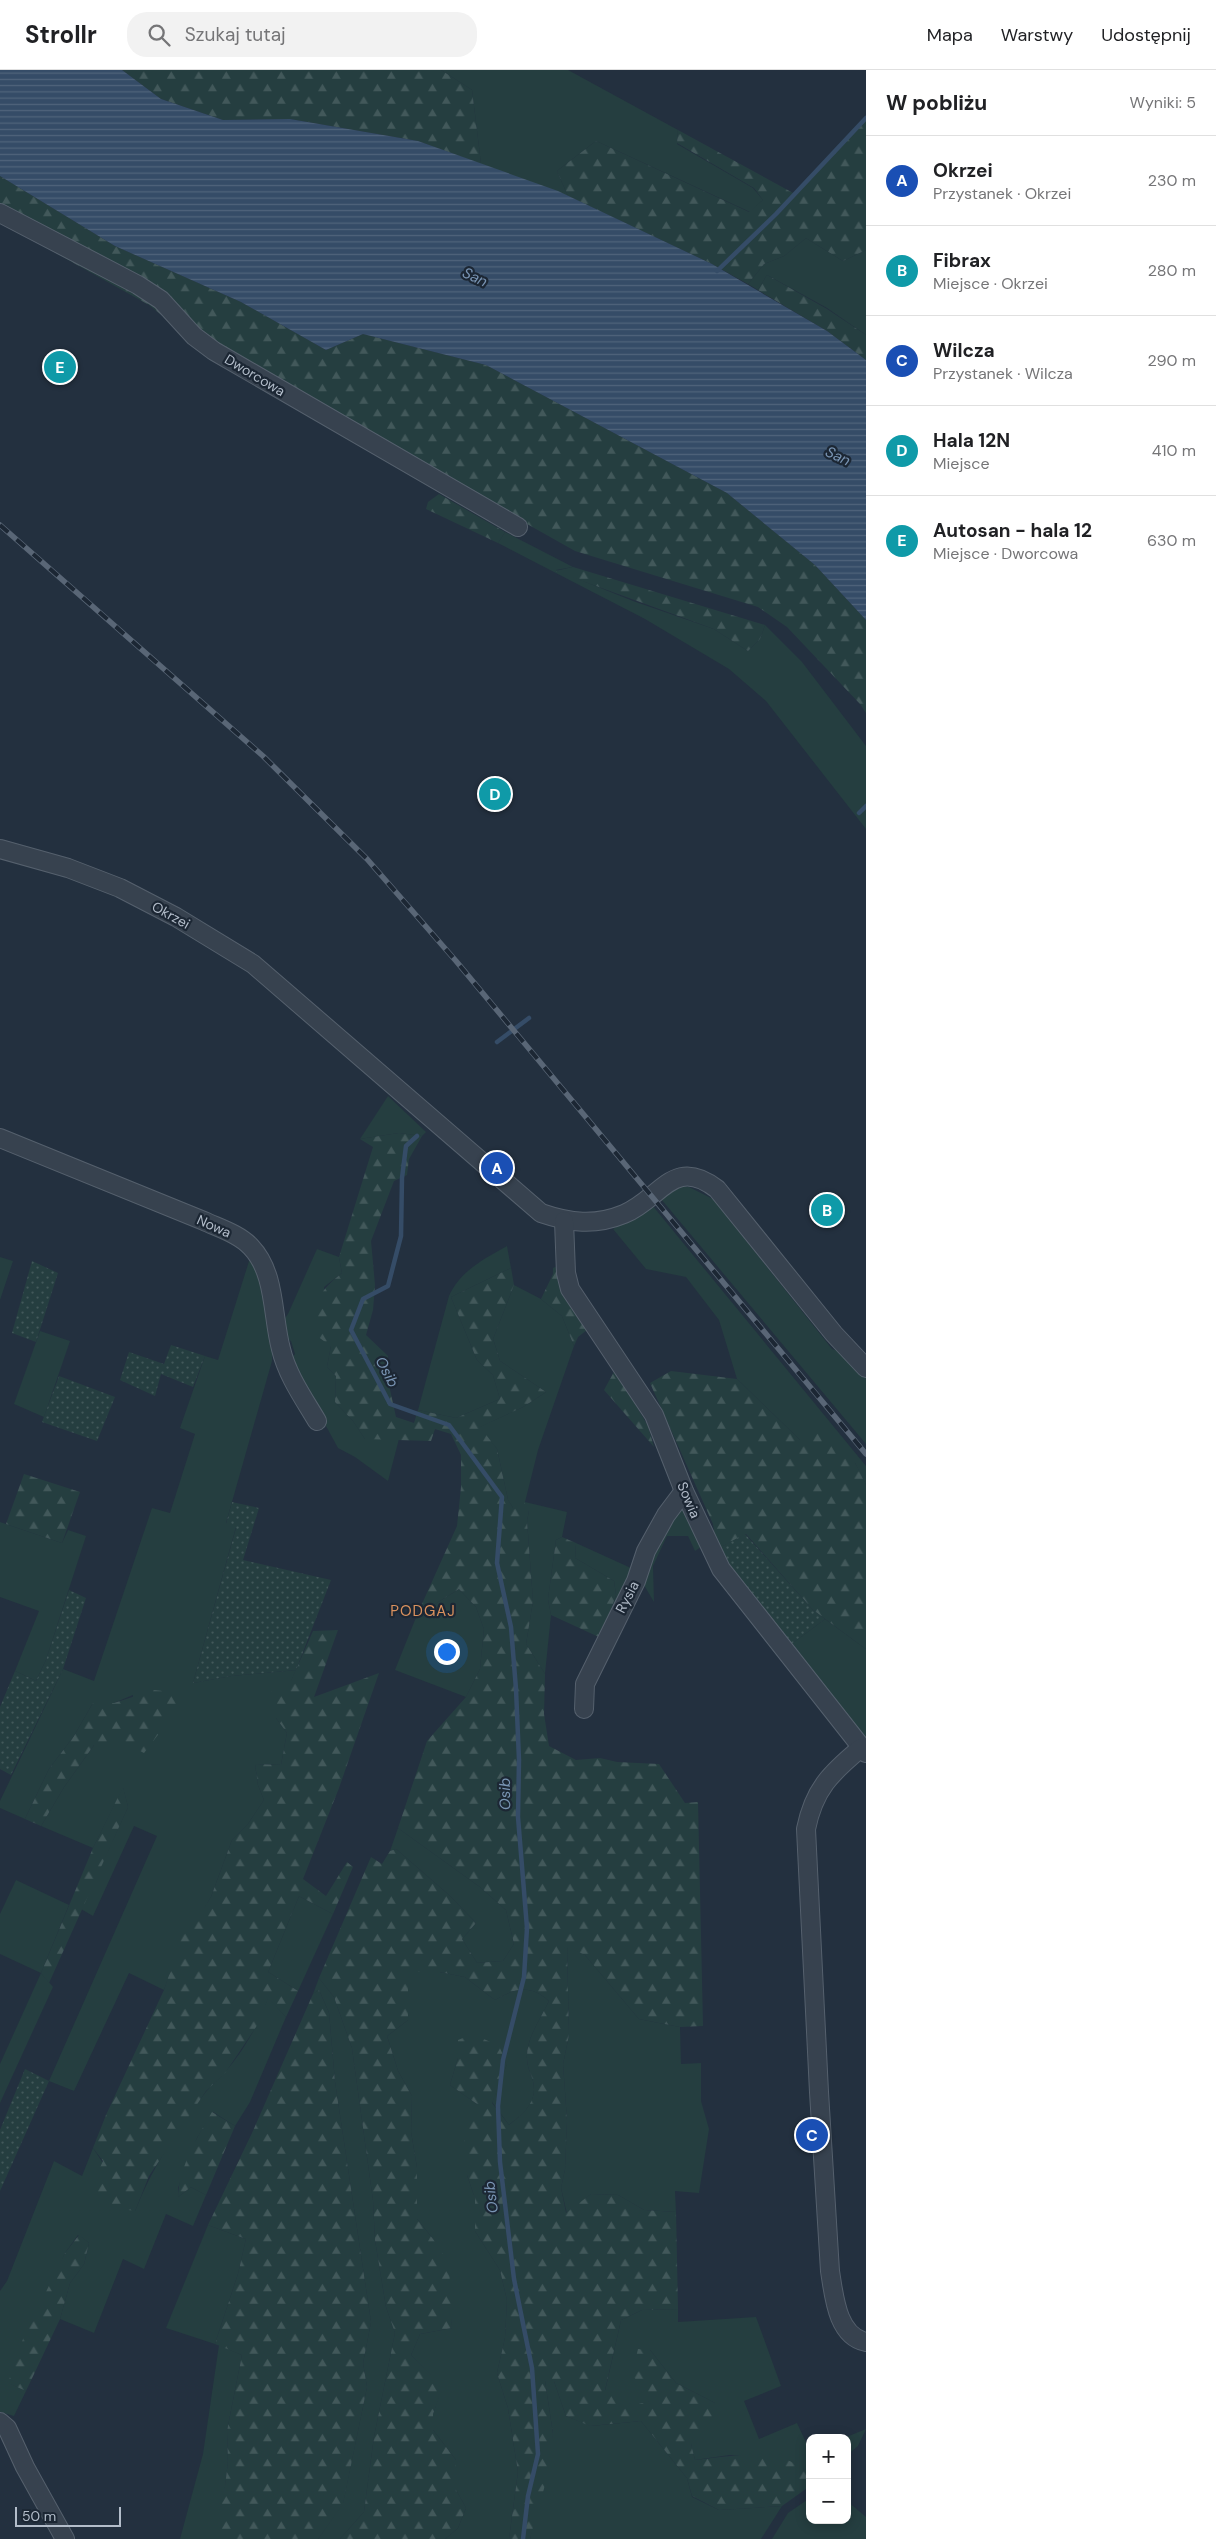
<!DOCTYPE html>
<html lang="pl">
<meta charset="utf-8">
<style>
body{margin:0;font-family:"DM Sans",sans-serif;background:#f2f2f2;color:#202124}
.controls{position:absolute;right:15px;bottom:15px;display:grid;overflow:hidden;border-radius:10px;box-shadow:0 2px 12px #0003}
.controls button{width:45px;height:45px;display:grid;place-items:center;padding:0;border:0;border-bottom:1px solid #e0e0e0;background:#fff;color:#202124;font:25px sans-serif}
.scale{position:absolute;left:15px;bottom:12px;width:106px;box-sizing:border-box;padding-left:5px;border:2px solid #b3bdca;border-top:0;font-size:14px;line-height:18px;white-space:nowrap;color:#b3bdca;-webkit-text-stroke:4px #1c2734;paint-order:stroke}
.you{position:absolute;left:446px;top:1581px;width:18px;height:18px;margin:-12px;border:4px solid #fff;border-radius:50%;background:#1a73e8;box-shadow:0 0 0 8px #1a73e833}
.badge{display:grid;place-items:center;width:32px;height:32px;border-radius:50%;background:#1a73e8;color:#fff;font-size:16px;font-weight:700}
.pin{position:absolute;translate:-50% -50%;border:2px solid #fff;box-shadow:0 1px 5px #0006}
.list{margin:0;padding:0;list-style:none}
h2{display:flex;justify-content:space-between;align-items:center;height:65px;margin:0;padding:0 20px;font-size:21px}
h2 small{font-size:16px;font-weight:400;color:#757577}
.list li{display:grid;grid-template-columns:32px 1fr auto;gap:15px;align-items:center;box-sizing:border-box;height:90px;padding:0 20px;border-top:1px solid #e0e0e0}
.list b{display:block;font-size:19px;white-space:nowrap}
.list p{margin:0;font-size:16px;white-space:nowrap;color:#757577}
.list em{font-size:16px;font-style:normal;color:#757577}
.icon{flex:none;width:28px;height:28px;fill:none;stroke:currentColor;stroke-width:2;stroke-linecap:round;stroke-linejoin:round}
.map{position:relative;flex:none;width:866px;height:2469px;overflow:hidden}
header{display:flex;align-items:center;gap:30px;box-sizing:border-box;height:70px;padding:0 25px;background:#fff;border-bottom:1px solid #e0e0e0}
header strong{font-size:24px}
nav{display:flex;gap:28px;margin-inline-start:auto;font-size:18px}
.search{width:350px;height:45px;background:#f2f2f2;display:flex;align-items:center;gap:12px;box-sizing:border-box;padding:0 18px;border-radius:20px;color:#757577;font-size:19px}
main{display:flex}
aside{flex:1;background:#fff}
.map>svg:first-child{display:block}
.green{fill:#253e40}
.forest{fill:url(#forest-firs)}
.garden{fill:url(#garden-dots)}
.water{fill:url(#water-rules)}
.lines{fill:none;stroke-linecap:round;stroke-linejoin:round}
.stream{stroke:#354c67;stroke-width:4.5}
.minor-casing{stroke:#55606d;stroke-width:20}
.minor{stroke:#37424f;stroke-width:18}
.rail-casing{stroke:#596676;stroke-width:5.5}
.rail{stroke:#1c2734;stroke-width:4;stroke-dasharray:11;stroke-linecap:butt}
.labels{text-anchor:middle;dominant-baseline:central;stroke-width:4.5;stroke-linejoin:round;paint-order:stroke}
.street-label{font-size:14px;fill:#b3bdca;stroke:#1c2734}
.water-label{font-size:15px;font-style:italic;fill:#7994b3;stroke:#1c2734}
.neighbourhood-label{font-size:15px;letter-spacing:1px;fill:#da915e;stroke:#1c2734}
</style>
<header>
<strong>Strollr</strong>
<div class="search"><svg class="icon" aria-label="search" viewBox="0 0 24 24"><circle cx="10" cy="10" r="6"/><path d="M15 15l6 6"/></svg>Szukaj tutaj</div>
<nav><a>Mapa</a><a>Warstwy</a><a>Udostępnij</a></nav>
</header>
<main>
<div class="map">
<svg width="866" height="2469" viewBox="0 0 866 2469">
<defs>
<pattern id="forest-firs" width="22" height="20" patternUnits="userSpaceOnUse" patternTransform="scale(1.25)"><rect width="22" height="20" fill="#253e40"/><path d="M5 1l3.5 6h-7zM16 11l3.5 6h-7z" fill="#42585a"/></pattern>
<pattern id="garden-dots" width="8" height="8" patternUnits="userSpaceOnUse" patternTransform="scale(1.25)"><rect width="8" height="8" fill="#253e40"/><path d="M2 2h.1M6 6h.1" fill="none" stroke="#42585a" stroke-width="1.8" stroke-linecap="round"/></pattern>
<pattern id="water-rules" width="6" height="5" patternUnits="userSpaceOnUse" patternTransform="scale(1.25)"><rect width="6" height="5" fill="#354c67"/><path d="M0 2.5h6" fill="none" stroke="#50647b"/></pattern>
</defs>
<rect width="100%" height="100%" fill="#23303f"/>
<g class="green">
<polygon points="441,0 568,0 678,60 677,74 753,118 763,130 750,142 596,71 557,101 568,126 481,94 472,20"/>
<polygon points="806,168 843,191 866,180 866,265 827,238 767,205 758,220 748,214 764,194 784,186"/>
<polygon points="505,462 573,497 556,500 633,531 714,559 748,581 760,569 765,555 802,592 866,676 866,759 766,631 729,599 645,549 498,473"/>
<polygon points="388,1026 426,1062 422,1066 399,1063 360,1069"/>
<polygon points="679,1116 689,1117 713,1129 832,1279 848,1284 866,1308 866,1374 661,1129"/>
<polygon points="652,1135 866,1396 866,1415 855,1393 800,1370 737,1309 719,1250 686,1207 646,1199 613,1159"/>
<path d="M 507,1176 L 511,1198 L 451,1227 L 477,1290 L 493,1305 L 500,1329 L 456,1348 L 418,1340 L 449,1226 C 460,1201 484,1189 507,1176 Z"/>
<polygon points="317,1179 339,1187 342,1203 324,1217 331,1276 327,1297 336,1306 335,1332 353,1351 365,1369 399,1369 388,1411 355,1387 338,1378 290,1290 295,1284 291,1271 287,1269 282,1252 288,1244"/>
<polygon points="0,1187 13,1191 0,1230"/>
<path d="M 250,1188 C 268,1216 274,1258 272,1291 L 226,1453 L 236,1457 L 193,1613 L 231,1606 L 296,1600 L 276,1648 L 287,1663 L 281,1695 L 255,1694 L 258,1715 L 264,1730 L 248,1754 L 232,1770 L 211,1827 L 175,1890 L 164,1920 L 129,1903 L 74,2021 L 49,2011 L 157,1766 L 134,1756 L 93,1846 L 81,1839 L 128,1737 L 123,1718 L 93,1778 L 41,1756 L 64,1717 L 94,1675 L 128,1675 L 133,1625 L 114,1633 L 93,1633 L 74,1666 L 49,1699 L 25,1749 L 0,1738 L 0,1731 L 63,1599 L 94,1611 L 152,1438 L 170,1443 L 195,1364 L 180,1358 L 205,1286 L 218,1290 Z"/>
<polygon points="514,1215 541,1229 562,1246 574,1276 538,1380 525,1432 567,1442 562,1467 556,1470 548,1529 551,1545 545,1604 526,1574 533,1531 527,1451 529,1440 513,1438 508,1430 497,1379 479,1357 523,1337 546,1322 500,1291 493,1269"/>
<polygon points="40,1261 70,1271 44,1347 14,1334"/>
<polygon points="681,1439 686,1445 701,1477 695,1481 688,1466 667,1466 653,1496 654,1532 641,1510 658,1467"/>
<polygon points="0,1452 62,1473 68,1460 86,1466 46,1590 36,1611 15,1601 39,1541 0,1527"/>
<polygon points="576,1473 631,1498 632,1506 609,1546 616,1525 614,1511 575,1488"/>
<polygon points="459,1519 476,1537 484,1559 480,1599 466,1627 395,1600 417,1545"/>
<polygon points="825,1549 866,1579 866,1671 790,1575"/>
<polygon points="398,1758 480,1817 506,1840 514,1874 503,1891 477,1893 462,1869 476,1853 450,1826 396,1779 390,1781"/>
<polygon points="16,1810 69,1835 41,1903 53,1917 0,2033 0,1994 41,1903 0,1884 0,1844"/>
<polygon points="299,1826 333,1844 298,1921 268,1902"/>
<polygon points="567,1876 585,1885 639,1949 680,1957 681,1994 701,1993 701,2031 709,2059 699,2123 675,2121 676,2142 644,2140 618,2125 591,2124 567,2144 561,2118 565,2099 567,2051 563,1994 569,1965"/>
<path d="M 408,1902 L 440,1902 L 465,1907 L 495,1930 C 515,1918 530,1914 549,1931 C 541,1948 526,1969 527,1988 C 527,1996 531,2004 533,2011 C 538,2032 524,2044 509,2055 L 492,2032 L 507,1994 L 458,1971 L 458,1988 L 450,2015 L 477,2034 L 467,2105 L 475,2128 L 475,2161 L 500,2200 L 507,2230 L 505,2268 L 497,2303 L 508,2338 L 518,2402 L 509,2469 L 445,2469 L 458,2458 L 466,2438 L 456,2420 L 456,2390 L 433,2360 L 433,2344 L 442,2317 L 411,2285 L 420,2264 L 452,2258 L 449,2228 L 433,2169 L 417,2149 L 417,2098 L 411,2062 L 412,2026 L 398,2001 L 387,1966 L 408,1950 Z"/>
<polygon points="319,1908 334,1927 352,1978 373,2130 375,2170 386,2237 395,2263 374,2367 364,2442 340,2469 318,2469 343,2433 367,2317 363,2293 371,2252 335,2012 329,1943 319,1920 313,1924"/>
<path d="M 268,1927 L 286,1947 L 250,2032 L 235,2056 L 213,2042 L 197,2068 L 178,2118 L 178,2127 L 191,2117 L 206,2125 L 193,2156 L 166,2144 L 144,2199 L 123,2189 L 94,2263 L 60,2249 L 70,2213 L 84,2194 L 89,2173 L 78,2165 L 65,2183 L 9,2313 L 26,2321 L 14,2346 L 0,2342 L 0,2221 L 7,2211 L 54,2091 L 82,2106 L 93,2078 L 135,2141 C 152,2098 177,2059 205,2023 C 211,2015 218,2010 224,2003 C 243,1982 259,1954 268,1927 Z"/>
<polygon points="208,2155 246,2169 238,2204 215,2274 166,2258"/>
<polygon points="678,2239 678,2252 756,2247 781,2316 744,2331 759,2369 797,2353 810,2381 810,2402 785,2390 730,2385 695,2390 691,2374 715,2333 676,2313 650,2280 651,2331 631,2337 605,2321 621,2250 642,2240"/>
<polygon points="219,2275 242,2285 227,2361 228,2392 219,2469 180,2469 203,2384"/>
<polygon points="545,2311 554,2311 566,2346 591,2356 641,2351 687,2408 692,2427 719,2440 782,2436 761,2469 530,2469 553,2364"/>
<polygon points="866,2359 858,2376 847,2385 847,2368 844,2368"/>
<polygon points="810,2428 810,2450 847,2450 847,2431 866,2447 866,2469 772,2469 788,2443"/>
</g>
<g class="forest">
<polygon points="122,0 441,0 472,20 481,94 418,71 290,49 223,50 161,29"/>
<polygon points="866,48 866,180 843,191 806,168 784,186 764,194 748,214 712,194 568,126 557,101 596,71 749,142 763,130 754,118 677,73 678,60 795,124"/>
<polygon points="0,106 115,176 241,232 326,280 363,264 486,295 727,423 815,495 866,550 866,643 860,634 787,557 758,537 575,481 458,415 211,285 149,235 0,152"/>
<polygon points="767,205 827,239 866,265 866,290 827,261 758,220"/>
<polygon points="439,424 505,462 498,473 426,439 428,432"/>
<polygon points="573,497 765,555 760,569 748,581 714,559 555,501"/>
<path d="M 399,1063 L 422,1066 L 409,1089 L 407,1105 L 394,1111 L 371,1171 L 375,1215 L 373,1240 L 366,1265 L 388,1286 L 387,1306 L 396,1347 L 414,1353 L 418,1340 L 456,1348 L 500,1329 L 493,1305 L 477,1290 L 451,1227 L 511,1198 L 514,1215 L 493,1269 L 500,1291 L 546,1322 L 523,1337 L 480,1357 L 497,1379 L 508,1430 L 513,1438 L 524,1432 L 529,1440 L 527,1451 L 533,1531 L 526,1574 L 545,1604 L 544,1644 L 549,1676 L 576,1690 L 600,1688 L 617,1692 L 659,1694 L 685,1733 L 698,1732 L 703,1956 L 680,1957 L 639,1949 L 585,1885 L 567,1877 L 569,1965 L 563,1994 L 567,2051 L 565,2099 L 561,2118 L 566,2143 L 591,2124 L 618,2125 L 644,2140 L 676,2142 L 678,2239 L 642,2240 L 621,2250 L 605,2320 L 631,2336 L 650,2331 L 632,2304 L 638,2279 L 650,2280 L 676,2313 L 715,2333 L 714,2342 L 700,2370 L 691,2374 L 695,2390 C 722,2387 759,2381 785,2389 C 793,2392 802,2398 810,2402 L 810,2416 L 782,2436 L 719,2440 L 692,2426 L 687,2408 L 641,2351 L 590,2356 L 566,2346 L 554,2311 L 545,2311 L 553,2364 L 550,2397 L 530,2469 L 509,2469 L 518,2402 L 508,2338 L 497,2303 L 505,2268 L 507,2230 L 500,2200 L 475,2161 L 475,2128 L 467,2105 L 464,2078 L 465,2049 L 477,2034 L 450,2015 L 458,1988 L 458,1970 L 473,1964 L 499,1976 L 507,1994 L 492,2033 L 509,2055 C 524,2044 538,2031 533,2011 C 531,2004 527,1996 527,1988 C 526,1969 541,1948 549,1931 C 530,1914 515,1918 495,1930 L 465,1907 L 440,1902 L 408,1902 L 408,1950 L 387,1966 L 398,2001 L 412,2026 L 411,2062 L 417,2098 L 417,2149 L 433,2169 L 449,2194 L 452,2258 L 420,2264 L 411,2285 L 443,2317 L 433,2344 L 433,2360 L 456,2390 L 456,2420 L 466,2438 L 458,2458 L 445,2469 L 340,2469 L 364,2442 L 374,2367 L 395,2263 L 386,2237 L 375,2170 L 373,2130 L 352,1978 L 334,1927 L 319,1908 L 371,1787 L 382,1794 L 390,1781 L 396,1779 L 450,1826 L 476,1853 L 462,1869 L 477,1893 L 503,1891 L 514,1874 L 506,1840 L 480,1817 L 398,1758 L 427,1671 L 466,1627 L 480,1599 L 484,1559 L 476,1537 L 459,1519 L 417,1545 L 457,1456 L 461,1417 L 461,1385 L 451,1364 L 435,1359 L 431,1371 L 365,1369 L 353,1351 L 335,1332 L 336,1306 L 327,1297 L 331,1276 L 314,1264 C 313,1233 318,1222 342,1203 L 339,1187 L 373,1077 L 360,1069 Z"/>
<polygon points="558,1196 567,1226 587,1260 578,1267 574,1276 562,1246 541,1229 553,1204 553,1198"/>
<polygon points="615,1300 648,1356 654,1377 604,1320"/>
<path d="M 671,1301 L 737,1309 L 800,1370 L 815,1359 C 843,1372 854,1387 866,1415 L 866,1579 L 813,1540 L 746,1464 L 717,1479 L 713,1454 L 650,1313 Z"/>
<polygon points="24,1404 80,1422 62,1473 6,1454"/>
<polygon points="562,1467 576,1473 575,1488 614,1511 616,1525 601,1568 551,1545 548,1529 556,1470"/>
<polygon points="338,1560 314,1627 379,1603 339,1718 303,1809 326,1826 347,1792 353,1797 333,1844 299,1826 268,1902 298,1921 286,1947 268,1928 260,1951 240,1981 225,2003 206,2021 149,2106 135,2141 108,2137 92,2115 103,2091 93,2078 106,2045 164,1920 188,1848 199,1846 211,1827 232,1770 248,1754 264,1730 258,1715 255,1694 281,1695 287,1663 276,1648 271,1622 291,1611 313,1561"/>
<polygon points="154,1620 180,1623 178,1639 144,1683 128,1675 94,1675 64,1717 41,1756 25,1749 49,1699 74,1666 93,1633 114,1633"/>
<polygon points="123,1717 128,1737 49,1913 41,1903 93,1778"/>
<polygon points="319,1920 329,1943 335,2012 371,2252 363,2293 367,2317 343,2434 318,2469 219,2469 214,2459 225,2416 228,2392 227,2361 242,2285 215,2274 238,2204 246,2169 208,2155 252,2063 313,1924"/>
<path d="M 212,2042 L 235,2056 L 206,2125 L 191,2117 L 178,2127 C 179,2098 197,2067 212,2042 Z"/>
<polygon points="79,2165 89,2173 84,2194 70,2213 60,2249 26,2321 8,2313 23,2269 65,2183"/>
</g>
<g class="garden">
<polygon points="32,1191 58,1203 36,1272 12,1263"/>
<polygon points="171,1275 205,1286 193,1317 161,1304 155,1326 120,1310 129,1282 164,1294"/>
<polygon points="59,1306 115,1327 97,1371 42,1352"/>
<polygon points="232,1432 259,1438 243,1490 331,1510 296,1600 231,1606 193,1613 236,1458 226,1454"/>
<polygon points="745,1464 813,1540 825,1549 790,1575 740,1515 717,1479"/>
<polygon points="69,1520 86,1528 63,1599 11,1705 0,1699 0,1637 15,1601 36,1611 46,1590"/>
<polygon points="25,1999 49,2011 0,2121 0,2060"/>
</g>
<polygon class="water" points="0,0 122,0 161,29 223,50 290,49 418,71 558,121 712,194 827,261 866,290 866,550 815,495 727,423 486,295 363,264 326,280 241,232 115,176 0,106"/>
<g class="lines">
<g class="stream">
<polyline points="717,201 776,144 866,48"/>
<polyline points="859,743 866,736"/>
<polyline points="497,972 529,948"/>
<polyline points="417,1066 406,1076 402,1108 401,1166 388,1216 363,1229 351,1260 390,1334 449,1355 502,1427 497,1493 511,1557 516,1619 519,1690 518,1747 527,1858 524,1907 503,1990 498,2036 500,2092 514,2209 532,2298 538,2384 528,2426 523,2469"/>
</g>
<g class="minor-casing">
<g id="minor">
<polyline points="0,143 138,215 161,230 194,266 214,281 518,457"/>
<path d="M 0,779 L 68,798 L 120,818 L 176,847 L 253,894 L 541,1143 C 570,1153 595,1156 624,1144 C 661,1129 673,1085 717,1119 L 834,1264 L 866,1298"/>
<path d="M 0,1068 L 204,1151 C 219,1158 239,1164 251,1177 C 276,1203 272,1246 281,1279 C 287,1305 304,1329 317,1351"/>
<polyline points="564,1151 566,1203 570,1219 654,1345 684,1421 721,1499 866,1683"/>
<polyline points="584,1639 585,1614 636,1511 646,1481 666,1445 684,1421"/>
<path d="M 861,1678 C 831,1703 814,1719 806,1759 L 819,2022 L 830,2201 C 834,2226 837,2266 866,2272"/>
<polyline points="0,2352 7,2358 25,2397 65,2469"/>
</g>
</g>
<use href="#minor" class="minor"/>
<g class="rail-casing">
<polyline id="rail" points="0,455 263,686 367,789 456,891 866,1384"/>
</g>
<use href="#rail" class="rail"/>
</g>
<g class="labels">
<g class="street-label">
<text transform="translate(255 305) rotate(31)">Dworcowa</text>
<text transform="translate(171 845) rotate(29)">Okrzei</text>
<text transform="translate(214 1156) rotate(24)">Nowa</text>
<text transform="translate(689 1430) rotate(67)">Sowia</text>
<text transform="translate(627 1527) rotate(-63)">Rysia</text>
</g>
<g class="water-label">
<text transform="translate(475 207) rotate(26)">San</text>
<text transform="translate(838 386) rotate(26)">San</text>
<text transform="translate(387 1302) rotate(62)">Osib</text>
<text transform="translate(505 1724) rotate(-91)">Osib</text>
<text transform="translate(491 2127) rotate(-97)">Osib</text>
</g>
<g class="neighbourhood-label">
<text x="423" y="1541">PODGAJ</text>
</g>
</g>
</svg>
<div class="controls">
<button>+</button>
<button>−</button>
</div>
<div class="scale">50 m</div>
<div class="you"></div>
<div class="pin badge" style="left:497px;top:1098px;background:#1a4fb4">A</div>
<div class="pin badge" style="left:827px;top:1140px;background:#0f9aa8">B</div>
<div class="pin badge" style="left:812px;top:2065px;background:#1a4fb4">C</div>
<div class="pin badge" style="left:495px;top:724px;background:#0f9aa8">D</div>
<div class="pin badge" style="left:60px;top:297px;background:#0f9aa8">E</div>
</div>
<aside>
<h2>W pobliżu<small>Wyniki: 5</small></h2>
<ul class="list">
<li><span class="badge" style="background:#1a4fb4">A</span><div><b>Okrzei</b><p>Przystanek · Okrzei</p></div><em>230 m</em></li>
<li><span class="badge" style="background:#0f9aa8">B</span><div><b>Fibrax</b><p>Miejsce · Okrzei</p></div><em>280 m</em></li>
<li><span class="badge" style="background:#1a4fb4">C</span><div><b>Wilcza</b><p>Przystanek · Wilcza</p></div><em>290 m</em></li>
<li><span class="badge" style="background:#0f9aa8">D</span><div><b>Hala 12N</b><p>Miejsce</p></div><em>410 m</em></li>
<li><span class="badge" style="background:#0f9aa8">E</span><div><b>Autosan - hala 12</b><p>Miejsce · Dworcowa</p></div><em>630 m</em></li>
</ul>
</aside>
</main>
